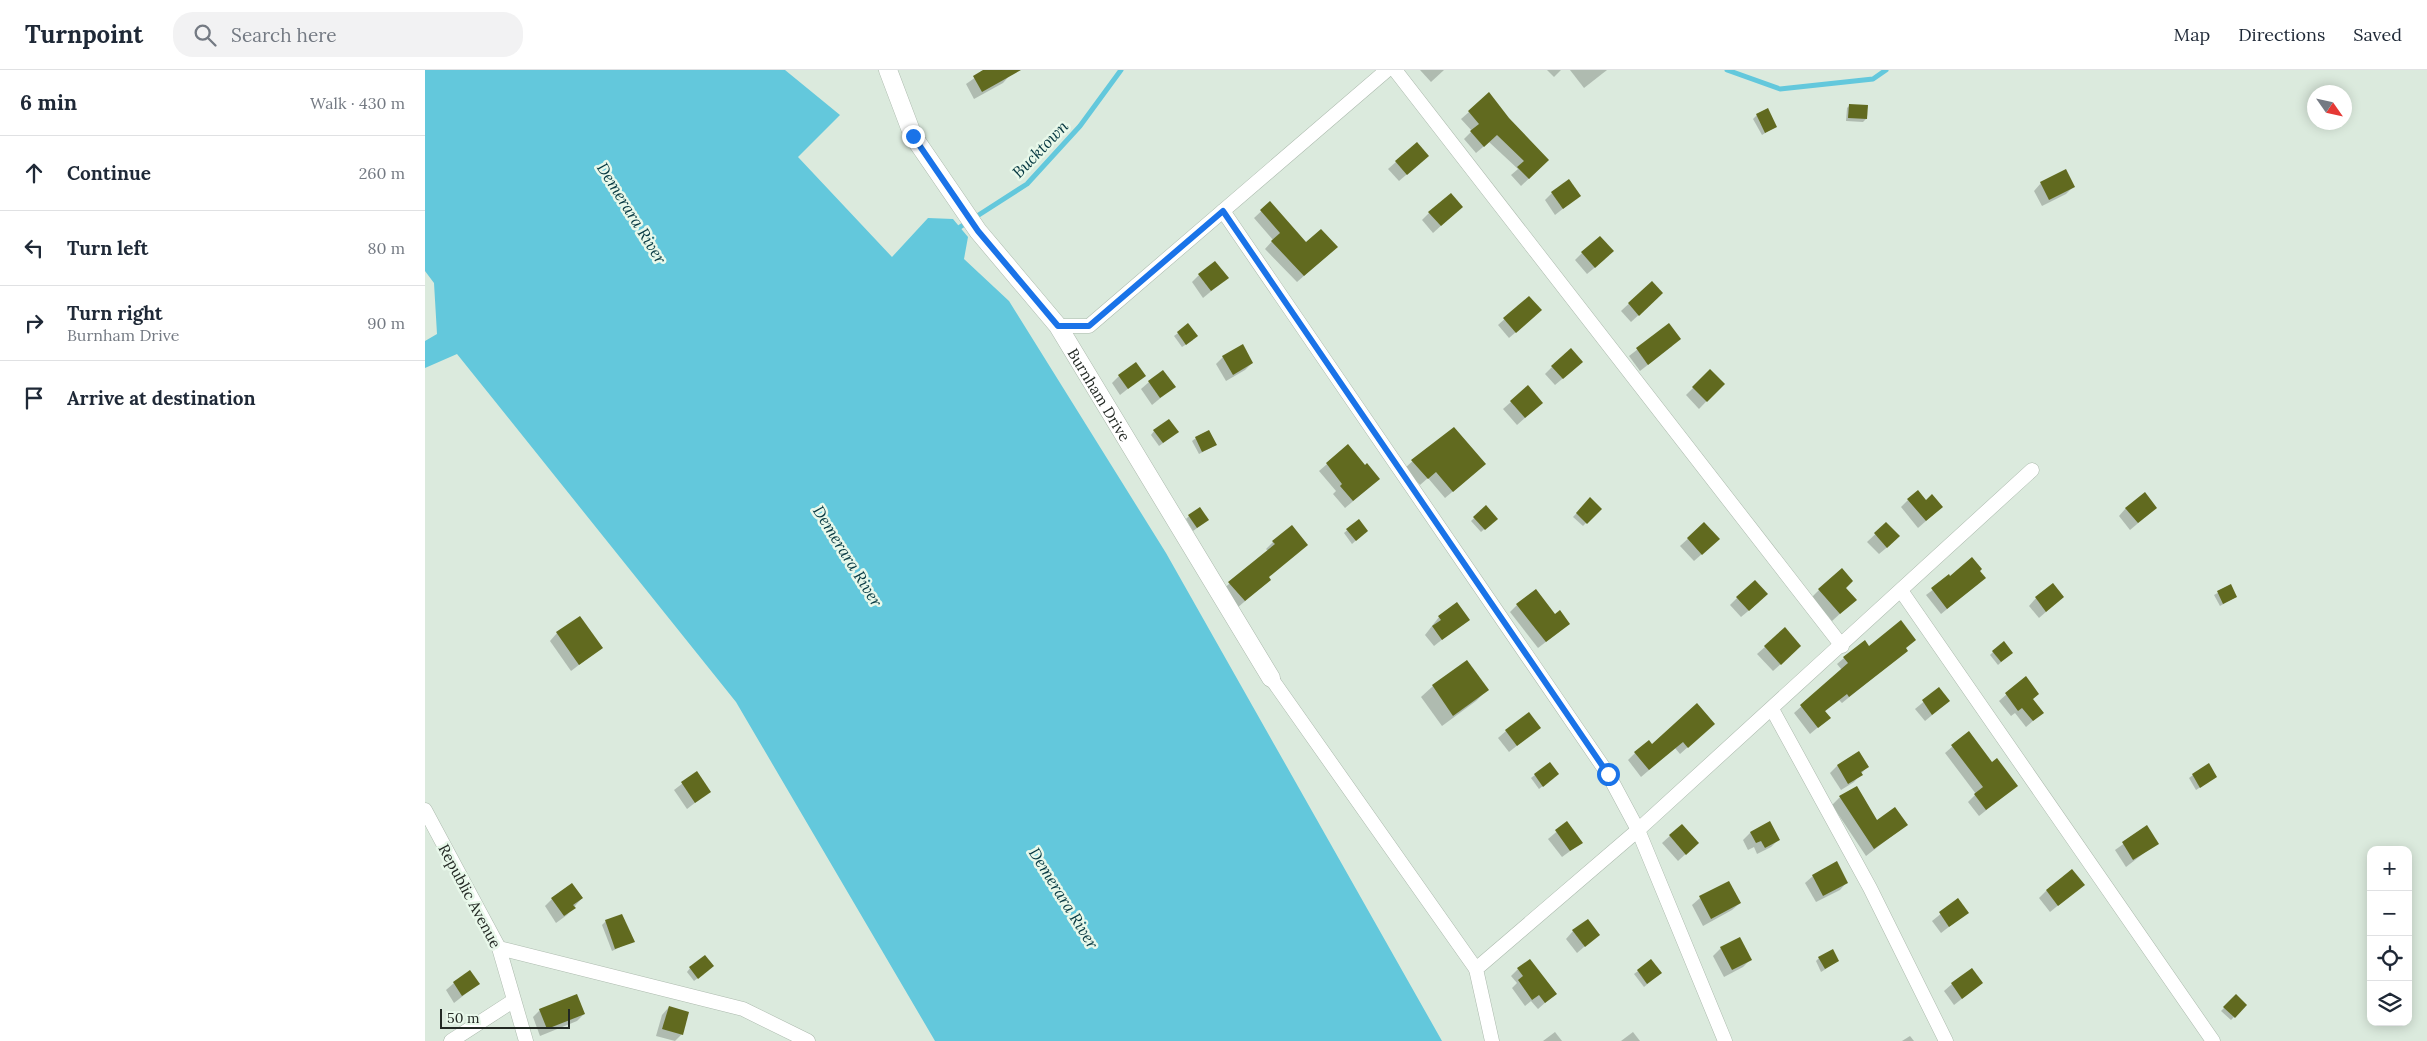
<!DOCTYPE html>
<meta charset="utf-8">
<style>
body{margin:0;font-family:Lora,serif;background:#f2f2f3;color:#1f2937}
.controls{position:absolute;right:15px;bottom:15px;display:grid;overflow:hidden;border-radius:10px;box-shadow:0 2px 12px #0003}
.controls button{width:45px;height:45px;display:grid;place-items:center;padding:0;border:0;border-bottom:1px solid #e0e1e3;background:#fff;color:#1f2937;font:25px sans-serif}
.compass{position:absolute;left:1882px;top:15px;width:45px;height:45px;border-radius:50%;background:#fff;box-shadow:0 2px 12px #0003;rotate:124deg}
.scale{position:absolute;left:15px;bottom:12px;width:130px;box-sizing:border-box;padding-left:5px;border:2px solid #222823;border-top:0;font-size:14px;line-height:18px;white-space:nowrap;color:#222823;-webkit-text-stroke:4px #e8f8ea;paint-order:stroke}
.stop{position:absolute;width:15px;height:15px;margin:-11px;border:4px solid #1a73e8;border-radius:50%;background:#fff}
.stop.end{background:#1a73e8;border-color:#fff;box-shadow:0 1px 5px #0008}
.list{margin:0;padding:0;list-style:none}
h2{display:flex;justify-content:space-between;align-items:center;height:65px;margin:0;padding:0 20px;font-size:21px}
h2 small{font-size:16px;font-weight:400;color:#747a83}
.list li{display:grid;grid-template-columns:32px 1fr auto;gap:15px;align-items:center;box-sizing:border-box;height:75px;padding:0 20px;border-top:1px solid #e0e1e3}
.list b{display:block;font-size:19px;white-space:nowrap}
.list p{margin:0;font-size:16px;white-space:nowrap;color:#747a83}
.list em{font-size:16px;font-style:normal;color:#747a83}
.icon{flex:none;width:28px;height:28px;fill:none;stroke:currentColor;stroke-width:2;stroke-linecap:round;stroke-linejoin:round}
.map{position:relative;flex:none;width:2002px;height:971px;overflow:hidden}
header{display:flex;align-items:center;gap:30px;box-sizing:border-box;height:70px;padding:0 25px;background:#fff;border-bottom:1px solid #e0e1e3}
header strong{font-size:24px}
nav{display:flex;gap:28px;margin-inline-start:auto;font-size:18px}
.search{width:350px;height:45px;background:#f2f2f3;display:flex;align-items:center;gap:12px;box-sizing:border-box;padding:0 18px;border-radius:20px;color:#747a83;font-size:19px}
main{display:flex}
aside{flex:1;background:#fff}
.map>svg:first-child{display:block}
.water{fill:#63c8dc}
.shadow{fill:#0003}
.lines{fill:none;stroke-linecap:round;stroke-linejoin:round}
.stream{stroke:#63c8dc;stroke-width:5}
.building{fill:#616a1f}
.minor-casing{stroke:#acbaad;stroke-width:15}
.tertiary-casing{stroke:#acbaad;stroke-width:19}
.minor{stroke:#fff;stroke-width:14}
.tertiary{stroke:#fff;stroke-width:18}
.route{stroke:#1a73e8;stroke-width:6}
.labels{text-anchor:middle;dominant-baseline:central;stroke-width:5;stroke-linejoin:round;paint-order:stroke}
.street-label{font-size:15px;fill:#222823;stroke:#e8f8ea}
.water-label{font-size:16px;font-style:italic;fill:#053740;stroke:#e8f8ea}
</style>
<header>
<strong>Turnpoint</strong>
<div class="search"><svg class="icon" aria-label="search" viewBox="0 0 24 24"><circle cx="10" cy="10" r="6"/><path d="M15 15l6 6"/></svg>Search here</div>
<nav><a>Map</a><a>Directions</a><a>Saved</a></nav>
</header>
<main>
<aside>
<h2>6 min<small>Walk · 430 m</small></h2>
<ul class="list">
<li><svg class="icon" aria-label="ahead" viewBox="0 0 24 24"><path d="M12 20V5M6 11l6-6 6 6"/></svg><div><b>Continue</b></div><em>260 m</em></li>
<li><svg class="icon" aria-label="left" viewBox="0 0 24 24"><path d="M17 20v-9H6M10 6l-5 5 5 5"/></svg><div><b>Turn left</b></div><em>80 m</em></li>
<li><svg class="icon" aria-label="right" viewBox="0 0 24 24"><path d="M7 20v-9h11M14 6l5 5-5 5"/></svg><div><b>Turn right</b><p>Burnham Drive</p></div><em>90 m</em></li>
<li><svg class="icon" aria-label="arrive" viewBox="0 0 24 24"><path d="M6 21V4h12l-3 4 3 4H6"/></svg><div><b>Arrive at destination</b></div></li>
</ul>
</aside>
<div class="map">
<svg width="2002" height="971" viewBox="0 0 2002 971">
<rect width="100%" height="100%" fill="#dbeadd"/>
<polygon class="water" points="0,0 360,0 415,45 373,87 467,187 503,148 528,149 543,167 539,189 584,231 741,483 1017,971 510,971 311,632 32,284 0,298 0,271 12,264 9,213 0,201"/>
<g class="shadow">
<polygon points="561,0 582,0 585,5 578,13 549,29 541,14"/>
<polygon points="995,0 1019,0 1006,12"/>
<polygon points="1122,0 1136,0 1129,7"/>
<polygon points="1145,0 1182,0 1159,18"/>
<polygon points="1425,35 1441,49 1438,52 1421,51 1422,38"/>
<polygon points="1044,42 1115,98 1096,116 1086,105 1093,99 1064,72 1051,83 1039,69 1047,61 1036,49"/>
<polygon points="1332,45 1351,56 1337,65 1328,49"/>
<polygon points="991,74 995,93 974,111 963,99"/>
<polygon points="1616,113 1648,117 1641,124 1617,136 1609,121"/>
<polygon points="1127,123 1154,126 1130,145 1120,130"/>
<polygon points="845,133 881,174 904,184 872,212 840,179 848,170 829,148"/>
<polygon points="1004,143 1029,144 1008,163 997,150"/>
<polygon points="1157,183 1180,189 1162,204 1150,190"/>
<polygon points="774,205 802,208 778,228 767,212"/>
<polygon points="1227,212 1230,230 1206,252 1196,241"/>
<polygon points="1104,227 1110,246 1084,268 1073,255"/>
<polygon points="1244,255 1247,276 1215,301 1204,286"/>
<polygon points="753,263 768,270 757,277 749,266"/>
<polygon points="798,287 827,293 820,300 801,311 791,294"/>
<polygon points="1127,297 1149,299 1130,315 1120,304"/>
<polygon points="1285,301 1298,314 1274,339 1261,325"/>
<polygon points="694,306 719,306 695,325 687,313"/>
<polygon points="724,312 749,317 727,335 716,319"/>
<polygon points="1103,317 1109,340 1092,355 1078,339"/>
<polygon points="729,361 749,365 734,376 726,365"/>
<polygon points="771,368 791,375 774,384 767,371"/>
<polygon points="923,376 940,397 946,416 920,438 908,424 911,421 894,401"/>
<polygon points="1002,378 1052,401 1020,428 1003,408 995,415 980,398"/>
<polygon points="1165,429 1175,439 1158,456 1148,447"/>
<polygon points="1483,430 1509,444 1493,458 1476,437"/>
<polygon points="1061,437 1071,449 1056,462 1046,451"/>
<polygon points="1701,438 1731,438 1705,460 1694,446"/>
<polygon points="764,446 779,453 768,461 761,449"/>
<polygon points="933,451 938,464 927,474 919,463"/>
<polygon points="1279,454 1286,476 1269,491 1255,476"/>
<polygon points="1461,454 1466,474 1454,484 1442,472"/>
<polygon points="867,457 843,507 845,510 812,538 797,520 843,481 841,479 848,472"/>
<polygon points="1525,507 1553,514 1516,544 1501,525"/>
<polygon points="1805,516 1811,527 1795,536 1789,525"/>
<polygon points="1420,518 1430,530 1407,551 1387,527 1394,520"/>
<polygon points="1638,527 1614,548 1604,536 1611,528"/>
<polygon points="1312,528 1334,532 1316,547 1305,535"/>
<polygon points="1092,535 1130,546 1144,554 1113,578 1085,542"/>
<polygon points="1014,547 1043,549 1009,576 1000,565"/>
<polygon points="1360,559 1368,583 1348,601 1332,584"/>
<polygon points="132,563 176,578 146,601 125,571"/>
<polygon points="1444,578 1480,579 1481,581 1417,633 1414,630 1399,642 1404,648 1385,664 1369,643 1417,600 1412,594 1419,588"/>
<polygon points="1568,582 1583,586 1573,595 1565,585"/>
<polygon points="1041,592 1062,620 1051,631 1017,656 996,627 1008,616"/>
<polygon points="1600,608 1607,630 1617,643 1601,657 1590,643 1586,646 1574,631"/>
<polygon points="1514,619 1524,631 1500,651 1490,639"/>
<polygon points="1114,658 1084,682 1073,668 1081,661"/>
<polygon points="1281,661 1255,684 1250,678 1216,707 1203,690 1210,683 1227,676"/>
<polygon points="1543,663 1584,722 1554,746 1543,732 1551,724 1520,683"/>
<polygon points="1125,693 1129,707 1114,719 1106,708"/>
<polygon points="1412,696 1442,697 1429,712 1416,720 1405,703"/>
<polygon points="271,703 284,722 262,739 249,720"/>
<polygon points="1768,705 1791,707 1771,720 1764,708"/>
<polygon points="1431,718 1452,752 1481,755 1441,786 1407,735 1414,728"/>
<polygon points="1142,753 1156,773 1137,787 1123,769"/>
<polygon points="1344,753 1353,770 1346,777 1332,784 1329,777 1323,780 1318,770 1325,763"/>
<polygon points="1257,755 1265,780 1253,791 1237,773"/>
<polygon points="1722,757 1732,773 1701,797 1690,780"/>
<polygon points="1388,806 1422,812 1415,820 1391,832 1380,813"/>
<polygon points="1304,812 1315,833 1307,840 1278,856 1267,835 1275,828"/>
<polygon points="1658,815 1625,842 1614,828 1621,821"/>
<polygon points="157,828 142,845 131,853 120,836 127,829"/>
<polygon points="1533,830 1542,843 1516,863 1507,851"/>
<polygon points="181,851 208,871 187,881 177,855"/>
<polygon points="1148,861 1173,865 1152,883 1141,869"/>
<polygon points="1314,868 1325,890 1318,897 1299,907 1288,886 1296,878"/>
<polygon points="1394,888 1413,891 1396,902 1391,891"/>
<polygon points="265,898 284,899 269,911 262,902"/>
<polygon points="1093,899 1130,924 1113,939 1106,931 1100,936 1087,918 1092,913 1086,906"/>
<polygon points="1213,901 1232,906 1219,917 1209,904"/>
<polygon points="29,913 53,914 29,933 21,920"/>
<polygon points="1557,913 1529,935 1519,921 1527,914"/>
<polygon points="1811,926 1821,935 1806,950 1796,941"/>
<polygon points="244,937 257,964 250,971 231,966 237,945"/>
<polygon points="115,940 159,944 152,951 115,966 108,947"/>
<polygon points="1130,962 1137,971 1118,971"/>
<polygon points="1208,962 1215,971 1196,971"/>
<polygon points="1485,966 1489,971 1477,971"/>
</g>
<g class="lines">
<g class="stream">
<polyline points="1302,0 1355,19 1448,9 1461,0"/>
<polyline points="535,157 602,114 655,56 696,0"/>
</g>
</g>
<g class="building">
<polygon points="558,0 596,0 557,22 548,6"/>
<polygon points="1064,22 1084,48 1124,90 1104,109 1092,97 1099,91 1072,65 1059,77 1045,61 1054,54 1043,41"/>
<polygon points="1424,34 1443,35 1442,49 1423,48"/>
<polygon points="1343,38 1352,57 1340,63 1331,44"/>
<polygon points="992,72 1004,86 982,105 970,91"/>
<polygon points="1641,99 1650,117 1624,130 1615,112"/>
<polygon points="1144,109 1156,126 1138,139 1126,122"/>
<polygon points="1026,123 1038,137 1016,156 1003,142"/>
<polygon points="845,131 881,172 896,159 913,177 879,206 846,171 855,163 835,140"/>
<polygon points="1175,166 1189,181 1170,198 1156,182"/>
<polygon points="790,191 804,208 786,221 773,204"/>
<polygon points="1227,211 1238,223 1214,246 1203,233"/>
<polygon points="1104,226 1117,240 1091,263 1078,248"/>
<polygon points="763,253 773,266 761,275 752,262"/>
<polygon points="1244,253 1256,269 1223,295 1211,278"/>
<polygon points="818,274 828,293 808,305 797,286"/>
<polygon points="1146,278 1158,292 1138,309 1126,296"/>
<polygon points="711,292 721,306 703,319 693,305"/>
<polygon points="1285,299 1300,314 1282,332 1267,317"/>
<polygon points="738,300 751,317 735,328 723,311"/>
<polygon points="1103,315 1118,333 1100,348 1085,331"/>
<polygon points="744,349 754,362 738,373 728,360"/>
<polygon points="1029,357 1061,394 1028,422 1011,402 1003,409 986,390"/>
<polygon points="784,360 792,375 777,382 770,367"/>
<polygon points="923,374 940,395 942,393 955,409 928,431 915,416 917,414 901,393"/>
<polygon points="1493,420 1501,430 1507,424 1518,437 1501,451 1482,429"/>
<polygon points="1720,422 1732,438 1713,453 1700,438"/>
<polygon points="1165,427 1177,439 1162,454 1151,443"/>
<polygon points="1061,435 1073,449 1060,460 1048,447"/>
<polygon points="775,437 784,450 772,458 763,445"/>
<polygon points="934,449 943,461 931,471 921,459"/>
<polygon points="1279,452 1295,469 1277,485 1262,468"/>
<polygon points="1461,452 1475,466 1462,478 1449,463"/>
<polygon points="867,455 883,475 844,507 846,510 820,531 803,512 850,474 847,471"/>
<polygon points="1547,487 1557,499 1555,501 1561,508 1522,539 1506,518 1524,504 1525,506"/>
<polygon points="1417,498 1428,511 1421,518 1432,530 1415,544 1393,519"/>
<polygon points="1330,510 1343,524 1324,541 1311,527"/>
<polygon points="1628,513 1639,527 1621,542 1610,527"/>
<polygon points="1806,514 1812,527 1798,534 1792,521"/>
<polygon points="1111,519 1130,544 1135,540 1145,554 1121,572 1091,534"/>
<polygon points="1032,532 1045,550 1017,570 1007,556 1016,550 1013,546"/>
<polygon points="155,546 178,578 154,595 131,562"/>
<polygon points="1476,550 1491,570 1481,578 1483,581 1424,627 1422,624 1400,641 1406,648 1393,658 1375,635 1423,593 1418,587 1440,570 1444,576"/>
<polygon points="1360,557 1376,576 1356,595 1339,576"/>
<polygon points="1579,571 1588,583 1576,592 1567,581"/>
<polygon points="1042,590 1064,620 1028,646 1007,615"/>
<polygon points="1601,606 1614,624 1608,629 1619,643 1608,651 1597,638 1593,641 1580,623"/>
<polygon points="1514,617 1525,631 1507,645 1497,630"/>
<polygon points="1272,633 1290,654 1263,678 1258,672 1224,700 1209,682 1224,670 1227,674"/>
<polygon points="1104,642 1116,658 1092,676 1080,660"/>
<polygon points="1544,661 1567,692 1572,688 1593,716 1561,740 1549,724 1558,717 1526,675"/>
<polygon points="1434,681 1444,697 1436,702 1438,705 1423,714 1412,695"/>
<polygon points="1125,692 1134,704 1118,717 1109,704"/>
<polygon points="1784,693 1792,707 1775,718 1767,704"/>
<polygon points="272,701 286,722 270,733 256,712"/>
<polygon points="1432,716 1452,750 1470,737 1483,755 1449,779 1414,726"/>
<polygon points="1142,751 1158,773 1145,781 1130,760"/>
<polygon points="1345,751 1355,770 1340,778 1336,771 1331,773 1325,762"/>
<polygon points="1257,754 1274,773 1261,785 1244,765"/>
<polygon points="1722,755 1734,774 1708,790 1697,772"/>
<polygon points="1412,791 1423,813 1398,826 1387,805"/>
<polygon points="1647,799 1660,815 1633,836 1621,820"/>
<polygon points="1304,811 1316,833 1286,849 1274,826"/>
<polygon points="147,813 158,828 148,835 151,838 139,846 126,828"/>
<polygon points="1533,828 1544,843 1524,857 1514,842"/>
<polygon points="197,844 210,872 190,879 180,850"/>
<polygon points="1163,849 1175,865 1160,877 1147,860"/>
<polygon points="1315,867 1327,890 1307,900 1295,877"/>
<polygon points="1408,879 1414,891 1400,899 1393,887"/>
<polygon points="280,885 289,896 273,909 264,897"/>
<polygon points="1105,889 1132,924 1120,933 1114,925 1107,930 1093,910 1098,906 1092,898"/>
<polygon points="1226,889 1237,903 1222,914 1212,900"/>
<polygon points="1547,898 1558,913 1537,929 1526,913"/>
<polygon points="45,900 55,914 37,926 28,912"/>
<polygon points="152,924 160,944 122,959 114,939"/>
<polygon points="1811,924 1822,935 1810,948 1798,937"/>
<polygon points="244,936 264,942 258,965 237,959"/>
</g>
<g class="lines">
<g class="minor-casing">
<g id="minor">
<polyline points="970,0 1417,576"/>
<polyline points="798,141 1183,704 1213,760 1300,971"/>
<polyline points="633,256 664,256 962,0"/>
<polyline points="1477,522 1788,971"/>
<polyline points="846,608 1051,899"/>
<polyline points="1347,639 1445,818 1521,971"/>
<polyline points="0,740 74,878 101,971"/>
<polyline points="74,878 318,939 383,971"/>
<polyline points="26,971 88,931"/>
<polyline points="1067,971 1051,899 1213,760 1607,400"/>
</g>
</g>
<g class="tertiary-casing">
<g id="tertiary">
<path id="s1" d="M 463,0 L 488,66 L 553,161 L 633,256 L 846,608"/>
</g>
</g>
<use href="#minor" class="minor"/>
<use href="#tertiary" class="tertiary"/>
</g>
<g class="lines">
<polyline class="route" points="488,66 553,161 633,256 664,256 798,141 1183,704"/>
</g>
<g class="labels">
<g class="street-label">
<text stroke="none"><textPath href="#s1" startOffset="390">Burnham Drive</textPath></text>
<text transform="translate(45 826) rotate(62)">Republic Avenue</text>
</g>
<g class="water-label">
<text transform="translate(615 79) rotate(-46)">Bucktown</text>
<text transform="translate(207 143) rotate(58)">Demerara River</text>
<text transform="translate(423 486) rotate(58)">Demerara River</text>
<text transform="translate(639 828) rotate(58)">Demerara River</text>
</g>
</g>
</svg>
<div class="controls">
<button>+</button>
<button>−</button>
<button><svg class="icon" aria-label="locate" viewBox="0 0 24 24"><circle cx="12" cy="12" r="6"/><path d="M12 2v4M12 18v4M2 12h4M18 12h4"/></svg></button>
<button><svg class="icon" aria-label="layers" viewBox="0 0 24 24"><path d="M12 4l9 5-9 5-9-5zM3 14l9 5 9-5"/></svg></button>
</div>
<svg class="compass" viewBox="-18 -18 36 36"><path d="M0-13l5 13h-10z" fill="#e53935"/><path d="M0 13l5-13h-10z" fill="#747a83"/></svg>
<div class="scale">50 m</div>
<div class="stop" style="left:1183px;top:704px"></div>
<div class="stop end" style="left:488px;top:66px"></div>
</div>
</main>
